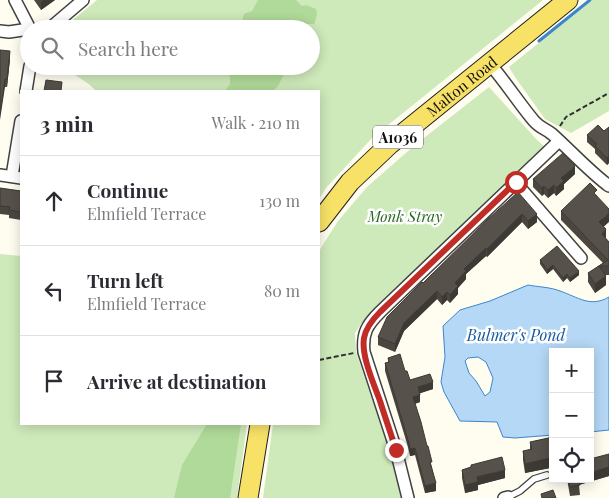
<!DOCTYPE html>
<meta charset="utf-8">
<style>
body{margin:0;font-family:"Playfair Display",serif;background:#f2f2f3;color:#2b2b33}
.controls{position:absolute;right:15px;bottom:15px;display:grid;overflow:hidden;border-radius:0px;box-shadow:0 2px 12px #0003}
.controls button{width:45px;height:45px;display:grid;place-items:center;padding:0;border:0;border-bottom:1px solid #e1e1e2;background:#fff;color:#2b2b33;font:25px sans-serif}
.stop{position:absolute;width:15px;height:15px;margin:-11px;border:4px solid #bf2d26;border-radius:50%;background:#fff}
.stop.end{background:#bf2d26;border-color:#fff;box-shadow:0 1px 5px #0008}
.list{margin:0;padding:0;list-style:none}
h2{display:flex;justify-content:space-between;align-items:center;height:65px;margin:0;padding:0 20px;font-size:21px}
h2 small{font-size:16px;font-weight:400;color:#7c7c81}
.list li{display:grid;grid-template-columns:32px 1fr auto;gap:15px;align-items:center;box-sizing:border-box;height:90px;padding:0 20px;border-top:1px solid #e1e1e2}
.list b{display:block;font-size:19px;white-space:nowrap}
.list p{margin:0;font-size:16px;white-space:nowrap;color:#7c7c81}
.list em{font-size:16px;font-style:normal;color:#7c7c81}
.icon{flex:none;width:28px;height:28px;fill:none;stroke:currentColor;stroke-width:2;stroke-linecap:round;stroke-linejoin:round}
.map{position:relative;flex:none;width:609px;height:498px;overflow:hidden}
.search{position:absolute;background:#fff;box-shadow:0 2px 12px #0003;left:20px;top:20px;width:300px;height:55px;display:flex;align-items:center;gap:12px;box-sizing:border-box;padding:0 18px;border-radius:28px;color:#7c7c81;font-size:19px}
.panel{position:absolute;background:#fff;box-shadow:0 2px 12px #0003;left:20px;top:90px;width:300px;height:335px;border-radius:0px}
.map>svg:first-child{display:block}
.green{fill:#cee9ba}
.forest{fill:#b0da99}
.water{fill:#b5d8f6;stroke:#3c86cd;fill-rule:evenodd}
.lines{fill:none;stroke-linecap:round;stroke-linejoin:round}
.stream{stroke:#3c86cd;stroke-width:3}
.lane-casing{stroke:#424242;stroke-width:8}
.street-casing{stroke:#424242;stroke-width:14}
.primary-casing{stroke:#202020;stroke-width:21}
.path{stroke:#313131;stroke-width:2;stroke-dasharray:5 2.5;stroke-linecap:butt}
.lane{stroke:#fff;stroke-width:5.5}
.street{stroke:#fff;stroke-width:11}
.primary{stroke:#f8e167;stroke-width:19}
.wall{fill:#4b4640}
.shaded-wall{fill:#3d3934}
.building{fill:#57514b;stroke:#3d3934}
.route{stroke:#bf2d26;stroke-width:6}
.labels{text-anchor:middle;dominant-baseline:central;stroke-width:5;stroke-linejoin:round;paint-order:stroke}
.shield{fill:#fff;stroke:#575757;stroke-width:1}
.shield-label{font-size:14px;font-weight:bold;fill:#0f0f0f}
.street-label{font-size:15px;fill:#0f0f0f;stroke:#fff}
.park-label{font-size:15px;font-style:italic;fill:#27671e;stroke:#fff}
.water-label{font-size:16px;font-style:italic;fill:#1759a1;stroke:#fff}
</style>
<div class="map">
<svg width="609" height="498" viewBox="0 0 609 498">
<rect width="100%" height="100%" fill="#fffdf0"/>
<g class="green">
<polygon points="97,0 543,0 372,138 326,188 319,199 319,91 96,91 90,85 62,66 311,66 311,29 62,29"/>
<polygon points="592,0 609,0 609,111 571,133 545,119 515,77 509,67"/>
<polygon points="489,87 537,140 547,149 401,285 361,324 355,333 356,352 387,443 401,498 263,498 273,424 319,424 319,251 338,221 367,187 415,145"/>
<polygon points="0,254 21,256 21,424 247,424 237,498 0,498"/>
</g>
<g class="forest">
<polygon points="258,0 296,0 302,6 306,5 316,9 317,15 314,24 305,24 304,29 240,29 244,14 252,11"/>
<polygon points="226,66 288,66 278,86 273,91 225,91 230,84 230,76 225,70"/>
<polygon points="207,424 241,424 230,498 174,498 182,465"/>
</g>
<path class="water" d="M 528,285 C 538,287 550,287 560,291 C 578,297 590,308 609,297 L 609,430 L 590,432 L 590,352 L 553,352 L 553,435 L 515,438 L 503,437 L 497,422 L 460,421 L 444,392 L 441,382 L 445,357 L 443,326 L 460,310 L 490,301 ZM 478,357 L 486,362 L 493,378 L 490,392 L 485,396 L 476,381 L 469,373 L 465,361 L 468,358 Z"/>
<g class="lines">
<polyline class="stream" points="539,41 590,0"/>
<g class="lane-casing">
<polyline id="lane" points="508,497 520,491 534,479 547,475"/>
</g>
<g class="street-casing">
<g id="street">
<polyline points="15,0 30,29"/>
<polyline points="49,29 83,0"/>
<polyline points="0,31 9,32 29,29"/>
<path d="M 489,63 C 505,81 518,102 534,121 C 540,128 546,129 552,134 C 571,151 589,171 609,186"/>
<polyline points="26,91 30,66"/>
<polyline points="0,175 21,178"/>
<polyline points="12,176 21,121"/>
<polyline points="516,183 581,258"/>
<path d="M 408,498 L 396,450 L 364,352 C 362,333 367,325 380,312 L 559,141"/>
<polyline points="504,498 508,497"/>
</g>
</g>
<g class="primary-casing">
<g id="primary">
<path id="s1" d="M 319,222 L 350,182 L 390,144 L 568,0"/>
<polyline points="248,498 260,424"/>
</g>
</g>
<g class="path">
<polyline points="560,126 566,117 609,93"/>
<polyline points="319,360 354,353"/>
</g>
<use href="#lane" class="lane"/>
<use href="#street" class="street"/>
<use href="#primary" class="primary"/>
</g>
<g class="wall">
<polygon points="34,0 55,0 41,10"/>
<polygon points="0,50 10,59 7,87 5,87"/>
<polygon points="609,127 609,163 607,165 595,153 595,149 587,142 587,135 604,131"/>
<polygon points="575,174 564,184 564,189 556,196 554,193 548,198 544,194 542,196 533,187 533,179"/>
<polygon points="0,188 21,191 21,220 9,218 9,215 0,214"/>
<polygon points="518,192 537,222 528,229 522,222 487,257 486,256 466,274 466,279 458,288 458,294 450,303 447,300 442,305 437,299 404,331 395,352 378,345 378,337 423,283"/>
<polygon points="597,195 606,239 609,242 609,275 605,275 606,285 595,293 588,282 588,273 603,263 561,220 561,211"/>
<polygon points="540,260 579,275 570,282 567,278 563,282 553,269 547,274 540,264"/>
<polygon points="388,358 405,371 410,380 433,389 420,393 420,402 415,404 432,468 436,491 425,493 415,455 410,456 408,447 385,371 385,363 388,363"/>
<polygon points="553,437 553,479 550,468 525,473 523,460 523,451 530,450 530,442"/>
<polygon points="609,454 609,476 579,485 580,495 570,496 567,479 590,479"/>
<polygon points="471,465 505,478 478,485 478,490 465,493 462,478 462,470 471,467"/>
</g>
<g class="shaded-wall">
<polygon points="44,0 55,0 41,10 41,2"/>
<polygon points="10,51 10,59 7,87 7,79"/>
<polygon points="5,79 5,87 0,120 0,112"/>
<polygon points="609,156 609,163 607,165 607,158"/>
<polygon points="575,166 575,174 564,184 564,189 556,196 556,188 561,178"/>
<polygon points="554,185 554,193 548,198 548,190"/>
<polygon points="544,186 544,194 542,196 542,188"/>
<polygon points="609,213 609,222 599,231 599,222"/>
<polygon points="522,214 522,222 487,257 487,249"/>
<polygon points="537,214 537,222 528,229 528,221"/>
<polygon points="606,229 606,238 602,234"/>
<polygon points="486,248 486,256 466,274 466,279 458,288 458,294 450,303 450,295 455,283 464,269"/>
<polygon points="553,265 553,269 547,274 547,270"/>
<polygon points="579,271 579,275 570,282 570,278"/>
<polygon points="567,274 567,278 563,282 563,278"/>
<polygon points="606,276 606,285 595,293 595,284"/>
<polygon points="437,291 437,299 404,331 395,352 395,344 404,323"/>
<polygon points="447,292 447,300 442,305 442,297"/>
<polygon points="433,382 433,389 418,394 418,387"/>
<polygon points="420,395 420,402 413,404 413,397"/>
<polygon points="415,448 415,455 410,456 410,449"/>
<polygon points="550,458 550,468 525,473 525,464"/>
<polygon points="609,467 609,476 578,485 578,479 590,479 590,473"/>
<polygon points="505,470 505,478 478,485 478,490 465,493 465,485 477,477"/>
<polygon points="436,483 436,491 425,493 425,486"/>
</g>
<g class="building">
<polygon points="0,50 10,51 7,79 5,79 0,112"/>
<polygon points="46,80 62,82 61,91 44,91"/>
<polygon points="598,125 604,131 609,127 609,156 607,158 595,146 597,144 587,135"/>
<polygon points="563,153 575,166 561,178 564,181 556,188 554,185 548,190 544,186 542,188 533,179"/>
<polygon points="590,183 597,190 594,193 609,209 609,213 599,222 606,229 602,234 609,242 609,266 599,266 606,276 595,284 588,273 608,260 561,211"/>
<polygon points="0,188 21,191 21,212 9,210 10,207 0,206"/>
<polygon points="518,192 537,214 528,221 522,214 487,249 486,248 464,269 466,271 455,283 458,286 450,295 447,292 442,297 437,291 404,323 395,344 378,337 387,317 422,282 423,283 488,219"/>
<polygon points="557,246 579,271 570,278 567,274 563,278 553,265 547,270 540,260"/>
<polygon points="400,354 405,371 407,371 410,380 430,374 433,382 418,387 420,395 413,397 421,422 427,446 428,446 432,462 430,462 436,483 425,486 415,448 410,449 408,440 385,363 389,362 388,358"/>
<polygon points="553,437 553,470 550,458 525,464 523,451 532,449 530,442"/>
<polygon points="609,454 609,467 590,473 590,459"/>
<polygon points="502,457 505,470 477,477 478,482 465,485 462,470 471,467 471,465"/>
<polygon points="568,479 578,479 580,485 570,487"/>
<polygon points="553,490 556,498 542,498 541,494"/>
</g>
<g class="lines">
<path class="route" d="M 396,450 C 391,434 385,417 380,401 C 374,384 361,356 364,338 C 366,327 373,319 380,312 L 516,182"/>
</g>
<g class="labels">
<rect class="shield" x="373" y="125.5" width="50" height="23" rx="4"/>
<g class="shield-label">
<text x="398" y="137">A1036</text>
</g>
<g class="street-label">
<text stroke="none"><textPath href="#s1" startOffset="198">Malton Road</textPath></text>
</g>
<g class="park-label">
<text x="405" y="216">Monk Stray</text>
</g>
<g class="water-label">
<text x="516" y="334">Bulmer's Pond</text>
</g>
</g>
</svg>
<div class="controls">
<button>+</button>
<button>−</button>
<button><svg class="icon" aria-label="locate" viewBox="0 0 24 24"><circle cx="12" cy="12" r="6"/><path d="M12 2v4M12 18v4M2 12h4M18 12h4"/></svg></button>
</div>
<div class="stop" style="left:516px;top:182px"></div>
<div class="stop end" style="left:396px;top:450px"></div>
<div class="search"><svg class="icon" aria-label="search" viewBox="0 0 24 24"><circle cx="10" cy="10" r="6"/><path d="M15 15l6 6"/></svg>Search here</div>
<section class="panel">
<h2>3 min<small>Walk · 210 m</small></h2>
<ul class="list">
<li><svg class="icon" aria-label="ahead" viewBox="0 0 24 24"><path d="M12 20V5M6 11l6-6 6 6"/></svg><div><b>Continue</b><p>Elmfield Terrace</p></div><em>130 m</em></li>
<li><svg class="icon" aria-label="left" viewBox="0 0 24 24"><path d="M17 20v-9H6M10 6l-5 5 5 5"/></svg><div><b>Turn left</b><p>Elmfield Terrace</p></div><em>80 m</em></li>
<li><svg class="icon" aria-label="arrive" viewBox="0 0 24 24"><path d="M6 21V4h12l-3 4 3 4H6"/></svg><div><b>Arrive at destination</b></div></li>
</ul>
</section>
</div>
